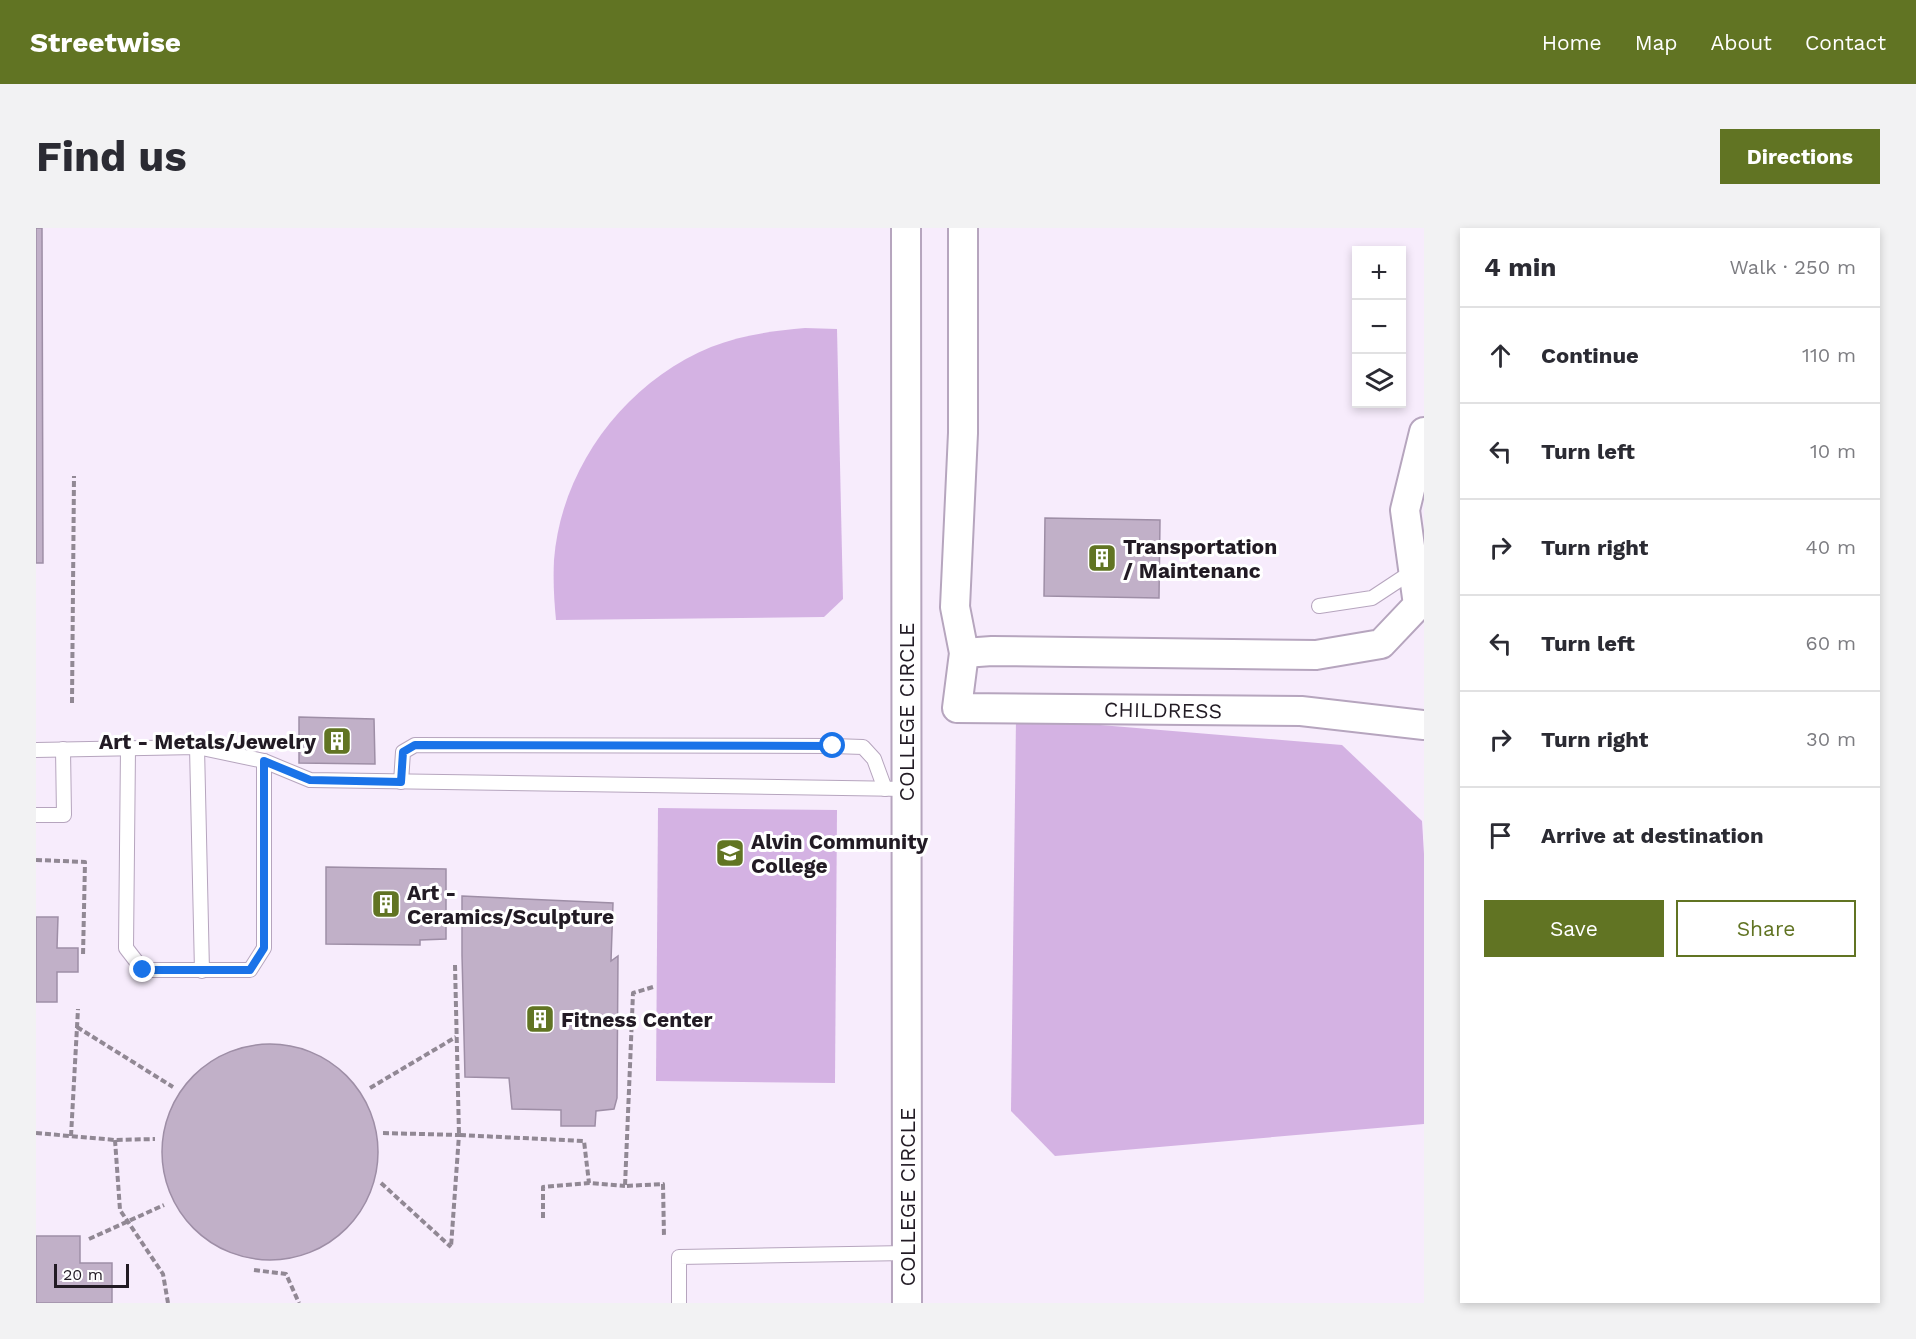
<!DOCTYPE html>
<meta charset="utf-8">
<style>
body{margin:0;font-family:"Work Sans",sans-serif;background:#f2f2f3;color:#2b2b33}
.controls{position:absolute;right:18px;top:18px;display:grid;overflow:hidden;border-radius:0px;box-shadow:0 3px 9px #0003}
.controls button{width:54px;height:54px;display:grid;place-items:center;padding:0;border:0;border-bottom:2px solid #e1e1e2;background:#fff;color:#2b2b33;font:30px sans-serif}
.scale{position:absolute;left:18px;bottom:15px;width:75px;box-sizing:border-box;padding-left:6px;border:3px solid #221b24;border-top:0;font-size:16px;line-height:21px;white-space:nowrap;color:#221b24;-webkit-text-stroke:4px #fff;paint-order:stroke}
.stop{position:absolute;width:18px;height:18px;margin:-14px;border:4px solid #1a73e8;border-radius:50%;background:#fff}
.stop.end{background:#1a73e8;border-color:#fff;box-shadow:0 2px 6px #0008}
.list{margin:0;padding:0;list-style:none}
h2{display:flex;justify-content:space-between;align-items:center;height:78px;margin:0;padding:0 24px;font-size:26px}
h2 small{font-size:20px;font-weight:400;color:#7c7c81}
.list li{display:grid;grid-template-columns:39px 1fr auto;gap:18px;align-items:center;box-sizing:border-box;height:96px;padding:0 24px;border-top:2px solid #e1e1e2}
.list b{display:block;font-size:22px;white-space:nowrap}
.list em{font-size:20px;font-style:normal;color:#7c7c81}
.actions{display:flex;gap:12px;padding:18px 24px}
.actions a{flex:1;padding:14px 0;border:2px solid #617423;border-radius:0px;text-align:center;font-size:21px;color:#617423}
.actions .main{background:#617423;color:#fff}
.icon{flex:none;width:33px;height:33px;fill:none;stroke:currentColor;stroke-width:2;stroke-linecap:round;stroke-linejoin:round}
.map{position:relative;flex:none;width:1388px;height:1075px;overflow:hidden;border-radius:0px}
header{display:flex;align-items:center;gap:36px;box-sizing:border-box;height:84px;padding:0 30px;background:#617423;color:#fff}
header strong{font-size:28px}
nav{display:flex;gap:33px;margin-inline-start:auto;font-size:21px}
.intro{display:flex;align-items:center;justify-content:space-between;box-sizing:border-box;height:144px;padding:0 36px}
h1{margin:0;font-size:42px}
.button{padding:15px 27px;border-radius:0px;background:#617423;color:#fff;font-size:21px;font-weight:700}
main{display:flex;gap:36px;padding:0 36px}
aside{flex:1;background:#fff;border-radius:0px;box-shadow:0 3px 9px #0003}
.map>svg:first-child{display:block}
.green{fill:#d4b2e3}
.building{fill:#c1b0c8;stroke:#9e8ea6;stroke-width:1.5}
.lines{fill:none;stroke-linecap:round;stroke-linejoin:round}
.service-casing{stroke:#b6a5be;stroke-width:16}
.minor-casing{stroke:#b6a5be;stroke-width:32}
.path{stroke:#918894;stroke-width:4;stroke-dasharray:6 3;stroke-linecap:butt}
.service{stroke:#fff;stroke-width:14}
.minor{stroke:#fff;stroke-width:28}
.route{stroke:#1a73e8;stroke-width:8}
.labels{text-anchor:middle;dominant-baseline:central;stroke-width:6;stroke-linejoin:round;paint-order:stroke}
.poi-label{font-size:21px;font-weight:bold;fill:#221b24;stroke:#fff;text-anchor:start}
.street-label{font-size:21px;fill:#221b24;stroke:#fff}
</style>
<header>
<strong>Streetwise</strong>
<nav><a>Home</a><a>Map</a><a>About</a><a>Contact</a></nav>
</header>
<div class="intro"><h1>Find us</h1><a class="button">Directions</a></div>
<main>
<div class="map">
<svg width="1388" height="1075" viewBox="0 0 1388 1075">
<rect width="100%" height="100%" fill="#f7ecfc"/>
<g class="green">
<path d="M 769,100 L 801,101 L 807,371 L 788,389 L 520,392 C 518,372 517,352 518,332 C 525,240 589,154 675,119 C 705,107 736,103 769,100 Z"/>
<polygon points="980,490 1306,517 1386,593 1388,626 1388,896 1019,928 975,883"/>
<polygon points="622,580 801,582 799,855 620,853"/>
</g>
<g class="building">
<polygon points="0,0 6,0 7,335 0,335"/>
<polygon points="1009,290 1124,292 1123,370 1008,368"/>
<polygon points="263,489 338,491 339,536 263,535"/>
<polygon points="290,639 410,641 410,711 384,712 384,717 290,716"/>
<polygon points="426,668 577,675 575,733 582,728 581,870 578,881 560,883 559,898 525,898 525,882 476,881 473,850 429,849 426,727"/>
<polygon points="0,689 22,689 21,720 42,720 42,744 21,744 21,774 0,774"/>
<circle cx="234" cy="924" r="108"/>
<polygon points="0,1008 44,1008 44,1035 76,1035 76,1075 0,1075"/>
</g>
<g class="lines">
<g class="service-casing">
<g id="service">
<polyline points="1283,378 1336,370 1377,343"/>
<polyline points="161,519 166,743"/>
<polyline points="92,521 90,720 107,742 214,742 228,720 228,533"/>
<polyline points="0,522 161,519 228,533 274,552 870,561"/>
<polyline points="365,554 367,524 379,517 797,518 827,519 838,531 849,561"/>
<polyline points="0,587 28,587 27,521"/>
<polyline points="643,1075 643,1029 871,1025"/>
</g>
</g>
<g class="minor-casing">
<g id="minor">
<polyline points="870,0 871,1075"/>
<polyline points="927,0 927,205 919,379 928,425 921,480 1265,483 1388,497"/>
<polyline points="928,425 956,423 1280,427 1345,416 1382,377 1369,282 1388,204"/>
</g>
</g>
<g class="path">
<polyline points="36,475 38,248"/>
<polyline points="0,632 49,634 47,728"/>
<polyline points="419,737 423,907 548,913 553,955"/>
<polyline points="617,759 597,765 589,958 627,956 628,1009"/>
<polyline points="41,799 137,859"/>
<polyline points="334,860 420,809"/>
<polyline points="0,905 79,912 119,911"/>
<polyline points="347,905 423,907 415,1019"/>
<polyline points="35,908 42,781"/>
<polyline points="79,912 84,982 127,1046 132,1075"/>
<polyline points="345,955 415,1019"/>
<polyline points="507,990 507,959 553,955 589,958"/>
<polyline points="53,1011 128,977"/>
<polyline points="218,1042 250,1046 263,1075"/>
</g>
<use href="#service" class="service"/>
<use href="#minor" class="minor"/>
</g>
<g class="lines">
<polyline class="route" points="107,742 214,742 228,720 228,533 274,552 365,554 367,524 379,517 797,518"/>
</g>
<defs>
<g id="building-square" transform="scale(1.5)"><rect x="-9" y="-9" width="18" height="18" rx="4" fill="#617423" stroke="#fff"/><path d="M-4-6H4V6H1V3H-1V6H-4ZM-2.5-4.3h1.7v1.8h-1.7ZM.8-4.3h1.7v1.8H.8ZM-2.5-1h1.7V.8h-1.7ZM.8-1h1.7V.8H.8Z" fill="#fff"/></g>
<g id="university-square" transform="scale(1.5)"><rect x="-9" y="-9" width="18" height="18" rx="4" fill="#617423" stroke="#fff"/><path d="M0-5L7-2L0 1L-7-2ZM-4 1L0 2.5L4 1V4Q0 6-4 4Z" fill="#fff"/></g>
</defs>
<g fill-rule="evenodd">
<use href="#building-square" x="1066" y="330"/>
<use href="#building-square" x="301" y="513"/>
<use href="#university-square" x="694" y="625"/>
<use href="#building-square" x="350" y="676"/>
<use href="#building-square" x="504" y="791"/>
</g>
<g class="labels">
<g class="poi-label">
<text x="1087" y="318">Transportation<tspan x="1087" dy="24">/ Maintenanc</tspan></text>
<text x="280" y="513" text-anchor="end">Art - Metals/Jewelry</text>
<text x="715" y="613">Alvin Community<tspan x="715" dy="24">College</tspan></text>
<text x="371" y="664">Art -<tspan x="371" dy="24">Ceramics/Sculpture</tspan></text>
<text x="525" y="791">Fitness Center</text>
</g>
<g class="street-label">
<text transform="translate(1127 482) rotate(1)">CHILDRESS</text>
<text transform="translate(870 484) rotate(-90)">COLLEGE CIRCLE</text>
<text transform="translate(871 969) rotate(-90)">COLLEGE CIRCLE</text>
</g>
</g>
</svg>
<div class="controls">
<button>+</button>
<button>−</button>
<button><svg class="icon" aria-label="layers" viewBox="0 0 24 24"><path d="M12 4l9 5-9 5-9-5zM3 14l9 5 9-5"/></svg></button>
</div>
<div class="scale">20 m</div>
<div class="stop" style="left:797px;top:518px"></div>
<div class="stop end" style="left:107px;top:742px"></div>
</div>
<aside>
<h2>4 min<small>Walk · 250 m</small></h2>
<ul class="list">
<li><svg class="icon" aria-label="ahead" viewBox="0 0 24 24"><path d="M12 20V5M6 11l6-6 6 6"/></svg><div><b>Continue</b></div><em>110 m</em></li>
<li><svg class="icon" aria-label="left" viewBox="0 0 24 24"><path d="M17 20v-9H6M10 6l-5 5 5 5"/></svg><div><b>Turn left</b></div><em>10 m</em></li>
<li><svg class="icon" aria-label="right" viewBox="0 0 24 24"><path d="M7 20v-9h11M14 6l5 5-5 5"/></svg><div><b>Turn right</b></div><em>40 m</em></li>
<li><svg class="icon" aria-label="left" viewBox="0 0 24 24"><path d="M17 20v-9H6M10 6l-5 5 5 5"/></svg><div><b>Turn left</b></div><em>60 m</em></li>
<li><svg class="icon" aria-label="right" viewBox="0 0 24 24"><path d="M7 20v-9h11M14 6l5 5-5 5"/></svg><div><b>Turn right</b></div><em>30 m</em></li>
<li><svg class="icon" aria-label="arrive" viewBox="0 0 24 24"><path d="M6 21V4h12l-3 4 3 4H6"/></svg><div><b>Arrive at destination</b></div></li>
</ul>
<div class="actions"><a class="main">Save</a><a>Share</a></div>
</aside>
</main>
